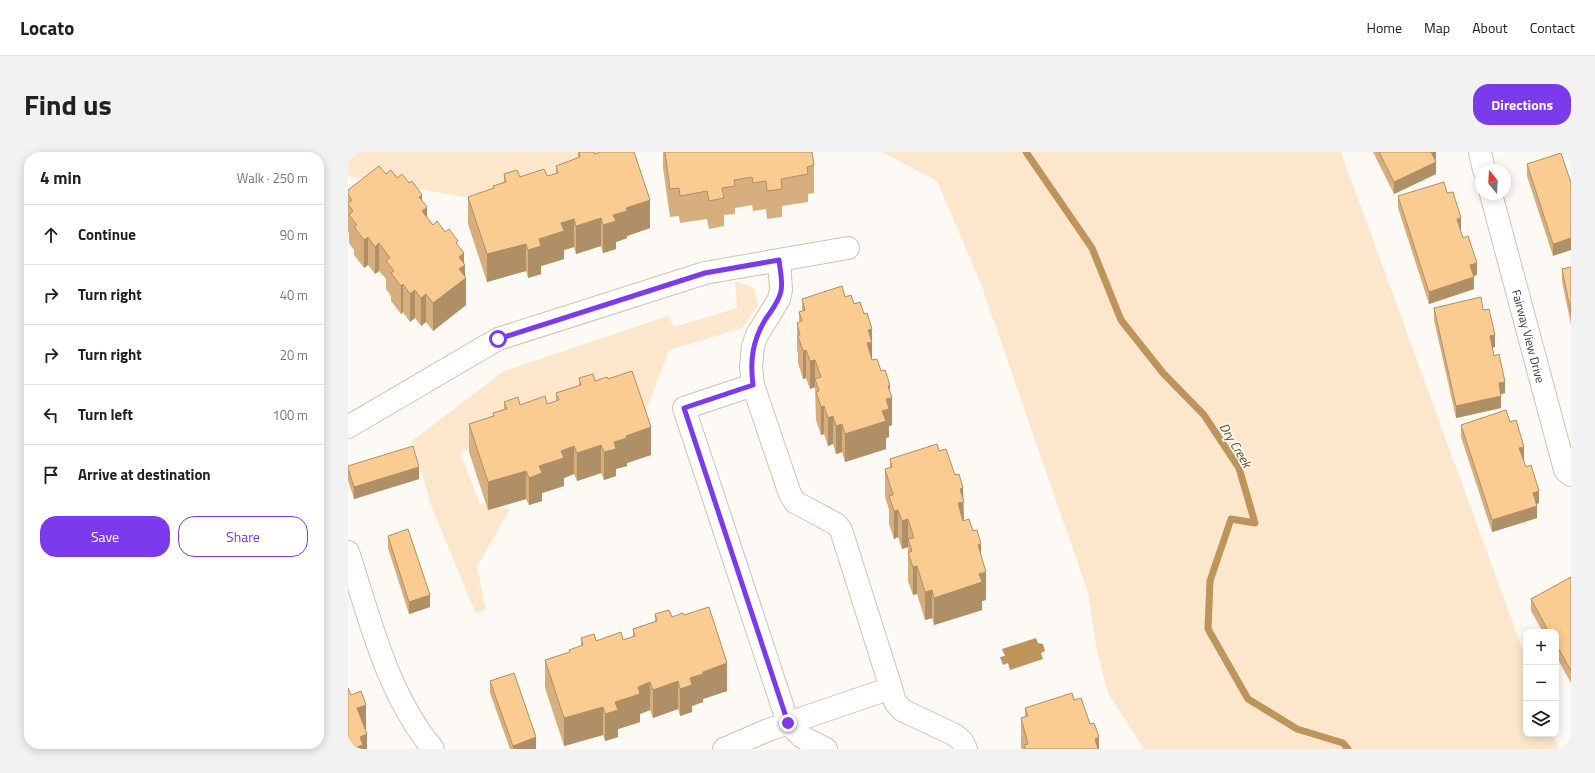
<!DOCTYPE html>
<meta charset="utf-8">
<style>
body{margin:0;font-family:"Titillium Web",sans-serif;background:#f2f2f2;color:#202124}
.controls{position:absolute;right:12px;bottom:12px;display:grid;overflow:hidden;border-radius:8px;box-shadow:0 2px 10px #0003}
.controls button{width:36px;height:36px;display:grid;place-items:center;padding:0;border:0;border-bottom:1px solid #e0e0e0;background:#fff;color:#202124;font:20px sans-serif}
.compass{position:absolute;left:1127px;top:12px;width:36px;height:36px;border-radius:50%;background:#fff;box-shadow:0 2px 10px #0003;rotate:342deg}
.stop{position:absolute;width:12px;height:12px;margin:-9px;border:3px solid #7c3aed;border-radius:50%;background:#fff}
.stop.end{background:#7c3aed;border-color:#fff;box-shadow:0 1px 4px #0008}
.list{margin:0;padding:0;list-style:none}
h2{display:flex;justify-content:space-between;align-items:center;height:52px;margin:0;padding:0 16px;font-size:17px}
h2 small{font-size:13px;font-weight:400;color:#757577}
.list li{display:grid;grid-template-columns:26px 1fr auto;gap:12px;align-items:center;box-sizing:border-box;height:60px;padding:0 16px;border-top:1px solid #e0e0e0}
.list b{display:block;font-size:15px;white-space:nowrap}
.list em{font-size:13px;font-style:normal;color:#757577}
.actions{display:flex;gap:8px;padding:12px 16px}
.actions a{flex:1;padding:9px 0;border:1px solid #7c3aed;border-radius:16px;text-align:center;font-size:14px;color:#7c3aed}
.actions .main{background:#7c3aed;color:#fff}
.icon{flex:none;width:22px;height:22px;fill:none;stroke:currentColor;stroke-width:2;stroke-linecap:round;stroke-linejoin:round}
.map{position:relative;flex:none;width:1223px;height:597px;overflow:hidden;border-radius:16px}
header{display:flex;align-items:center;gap:24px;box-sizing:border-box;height:56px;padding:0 20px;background:#fff;border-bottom:1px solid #e0e0e0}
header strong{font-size:19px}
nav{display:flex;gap:22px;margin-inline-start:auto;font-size:14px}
.intro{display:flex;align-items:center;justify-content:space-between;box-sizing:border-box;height:96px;padding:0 24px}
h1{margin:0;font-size:28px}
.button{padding:10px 18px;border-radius:16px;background:#7c3aed;color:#fff;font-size:14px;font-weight:700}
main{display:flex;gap:24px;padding:0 24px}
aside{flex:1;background:#fff;border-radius:16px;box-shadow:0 2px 10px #0003}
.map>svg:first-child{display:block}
.green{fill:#fce7cc}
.water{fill:#bf945b}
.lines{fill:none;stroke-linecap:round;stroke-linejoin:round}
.stream{stroke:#bf945b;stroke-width:7}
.minor-casing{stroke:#d1c3b1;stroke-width:24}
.minor{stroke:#fff;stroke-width:22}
.wall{fill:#d7af7e}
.shaded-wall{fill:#af8f66}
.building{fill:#facc92;stroke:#af8f66}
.route{stroke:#7c3aed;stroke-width:5}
.labels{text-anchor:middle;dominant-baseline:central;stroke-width:3.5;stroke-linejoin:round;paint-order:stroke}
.street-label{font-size:12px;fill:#3f3a32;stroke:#fdfaf6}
.water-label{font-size:13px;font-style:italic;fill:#694a1f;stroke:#fdfaf6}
</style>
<header>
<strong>Locato</strong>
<nav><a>Home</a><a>Map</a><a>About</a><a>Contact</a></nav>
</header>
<div class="intro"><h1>Find us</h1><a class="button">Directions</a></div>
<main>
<aside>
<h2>4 min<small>Walk · 250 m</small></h2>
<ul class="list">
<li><svg class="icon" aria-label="ahead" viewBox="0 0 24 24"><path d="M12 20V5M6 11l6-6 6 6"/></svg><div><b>Continue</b></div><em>90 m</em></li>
<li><svg class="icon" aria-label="right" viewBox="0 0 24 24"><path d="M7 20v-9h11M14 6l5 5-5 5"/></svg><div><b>Turn right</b></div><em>40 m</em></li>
<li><svg class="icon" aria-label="right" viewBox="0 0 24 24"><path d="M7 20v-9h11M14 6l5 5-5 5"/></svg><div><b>Turn right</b></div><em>20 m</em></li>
<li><svg class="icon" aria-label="left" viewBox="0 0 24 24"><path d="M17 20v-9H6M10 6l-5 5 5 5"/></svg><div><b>Turn left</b></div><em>100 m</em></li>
<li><svg class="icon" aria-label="arrive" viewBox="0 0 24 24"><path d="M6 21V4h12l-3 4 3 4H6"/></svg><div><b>Arrive at destination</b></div></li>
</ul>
<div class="actions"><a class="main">Save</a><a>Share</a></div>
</aside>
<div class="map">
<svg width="1223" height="597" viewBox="0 0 1223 597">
<rect width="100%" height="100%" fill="#fdfaf6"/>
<g class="green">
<polygon points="0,0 278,0 165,35 115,45 0,24"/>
<polygon points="534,0 993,0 1178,507 1178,582 1205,582 1211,597 796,597 760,541 750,504 740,441 633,132 589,29"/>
<polygon points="387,129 406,136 410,154 394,176 321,198 295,267 174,266 112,301 132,352 162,357 129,415 138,457 128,462 84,356 64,289 156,219 320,164 326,175 389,156"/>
</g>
<polygon class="water" points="688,486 690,491 695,492 697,499 693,501 695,507 662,518 660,511 655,513 652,505 657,504 654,497"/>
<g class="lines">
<polyline class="stream" points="678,0 744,96 773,168 815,221 856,263 891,316 907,371 883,367 862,429 860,477 900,547 949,577 995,591 1000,597"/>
<g class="minor-casing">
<g id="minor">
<polyline points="1132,0 1136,18"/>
<path id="s1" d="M 1143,42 L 1217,318 L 1223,323"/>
<polyline points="431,108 433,138 431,147 409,183 405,194 403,215 405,233 442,342 447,350 488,372 493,378 543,536 547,550 554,558 607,583 614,589 618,597"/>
<polyline points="405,233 336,256 440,571 454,585 478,597"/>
<polyline points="0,275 150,187 357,121 500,96"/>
<path d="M 0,400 C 22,467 39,542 85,597"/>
<polyline points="376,597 420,578 543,536"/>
</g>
</g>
<use href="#minor" class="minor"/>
</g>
<g class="wall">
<polygon points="230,0 247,2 302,76 279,84 279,86 268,90 268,97 255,101 253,94 228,102 226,95 216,98 216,107 193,114 193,122 180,126 178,119 139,130 120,72 120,45 145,37 145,34 156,30 156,22 172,25 199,24 208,22 208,14 230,6"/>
<polygon points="315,0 464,0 466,13 466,41 460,42 460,50 434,54 434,65 419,67 418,57 405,59 404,53 387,56 387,62 376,63 376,74 361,77 359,67 332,71 331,64 322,65 315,16"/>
<polygon points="1025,0 1088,0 1088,7 1087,8 1088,22 1046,42"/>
<polygon points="1213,1 1205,104 1179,24 1179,12"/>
<polygon points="38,22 49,26 74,49 79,65 85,73 97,80 110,94 116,111 118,153 85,179 78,170 73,174 67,166 62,170 55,160 53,162 43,149 43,144 38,137 38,127 31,119 27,122 20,113 16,116 6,103 6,98 1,91 1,81 0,80 0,38"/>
<polygon points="1099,41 1113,78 1112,78 1115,86 1129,123 1126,124 1126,137 1081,152 1050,56 1050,44"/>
<polygon points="1223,115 1223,173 1214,129 1214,117"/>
<polygon points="497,145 506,152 516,162 524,177 524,208 533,219 542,242 544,273 541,274 541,285 538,286 538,297 497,310 494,300 488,302 485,292 480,294 476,282 473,283 468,268 467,235 462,237 458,226 455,227 450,211 450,201 449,198 449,171 451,170 451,160 454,159 454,147"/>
<polygon points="1086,156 1135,158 1147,195 1144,196 1146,204 1157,241 1153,242 1153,256 1108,266 1086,168"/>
<polygon points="231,226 247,229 260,227 303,303 279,311 279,314 268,317 268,324 256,328 253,321 229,329 226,322 216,326 216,334 194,341 194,349 181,353 178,347 140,358 121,300 121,272 145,264 145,261 156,257 156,250 172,253 199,252 208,249 208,241 231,234"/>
<polygon points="1162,270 1176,307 1175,307 1191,351 1188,352 1189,366 1144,380 1113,285 1113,273"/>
<polygon points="591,299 615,336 616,369 633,405 638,448 634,449 634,458 586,473 584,466 577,468 569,442 565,443 560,429 560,395 554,397 550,385 546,387 541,372 541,358 537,345 537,317 542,316 542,307"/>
<polygon points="0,314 71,327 6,347 0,328"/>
<polygon points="40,384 82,455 61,462 40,396"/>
<polygon points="1223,425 1223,531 1208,504 1208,480 1195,480 1183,459 1183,447"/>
<polygon points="307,462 324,465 336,463 379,539 355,547 355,550 344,554 344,560 332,564 330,557 305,566 302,558 292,562 292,570 270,577 270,585 257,589 255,583 216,594 197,536 197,508 221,500 221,498 233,494 233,486 248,489 275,488 285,485 285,477 307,470"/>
<polygon points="142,529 188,597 162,597 142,541"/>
<polygon points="726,548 751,597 673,597 673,566 677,565 677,556"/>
</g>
<g class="shaded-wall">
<polygon points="1082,0 1088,0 1088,7 1082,10"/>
<polygon points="1088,10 1088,22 1046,42 1046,30"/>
<polygon points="74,43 74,59 79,55 79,83 71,45"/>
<polygon points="302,48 302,76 279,84 279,86 268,90 268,97 255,101 255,73 265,63 278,56"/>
<polygon points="253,66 253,94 228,102 228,74"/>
<polygon points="1113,66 1113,78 1109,79 1109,67"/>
<polygon points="226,67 226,95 216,98 216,107 193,114 193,122 180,126 180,98 191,87 213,71"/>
<polygon points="20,85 20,113 16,116 16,88"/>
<polygon points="1223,86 1223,98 1205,104 1205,92"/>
<polygon points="31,91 31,119 27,122 27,95"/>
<polygon points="178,92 178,119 139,130 139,102"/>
<polygon points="116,101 116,114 117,113 117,127 118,126 118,153 85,179 85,151 111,105"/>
<polygon points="1129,111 1129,123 1122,125 1122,113"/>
<polygon points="1126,125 1126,137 1081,152 1081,140"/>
<polygon points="55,132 55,160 53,162 53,134"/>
<polygon points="67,138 67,166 62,170 62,142"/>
<polygon points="78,142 78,170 73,174 73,146"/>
<polygon points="524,177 524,217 519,191 520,178"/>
<polygon points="1147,183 1147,195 1142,196 1142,184"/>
<polygon points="458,198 458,226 455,227 455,199"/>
<polygon points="467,208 467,235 462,237 462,209"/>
<polygon points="1157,230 1157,241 1151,243 1151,231"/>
<polygon points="542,233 542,246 544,246 544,273 541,274 541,285 538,286 538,297 497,310 497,282 534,259 538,247 540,234"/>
<polygon points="1153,244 1153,256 1108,266 1108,254"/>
<polygon points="476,254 476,282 473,283 473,255"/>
<polygon points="485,264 485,292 480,294 480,266"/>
<polygon points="494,272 494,300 488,302 488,274"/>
<polygon points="303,275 303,303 279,311 279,314 268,317 268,324 256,328 256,300 266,290 278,284"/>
<polygon points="253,293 253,321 229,329 229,301"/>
<polygon points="226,294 226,322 216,326 216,334 194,341 194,349 181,353 181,326 191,314 213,299"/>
<polygon points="1176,295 1176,307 1171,308 1171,296"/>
<polygon points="71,315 71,327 6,347 6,335"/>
<polygon points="178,319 178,347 140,358 140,330"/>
<polygon points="615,336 616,377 610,351 612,337"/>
<polygon points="1191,339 1191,351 1185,353 1185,341"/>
<polygon points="1189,354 1189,366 1144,380 1144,368"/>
<polygon points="550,358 550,385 546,387 546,359"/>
<polygon points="560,367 560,395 554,397 554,369"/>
<polygon points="633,392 633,420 630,393"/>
<polygon points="569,414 569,442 565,443 565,415"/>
<polygon points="638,420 638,448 634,449 634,458 586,473 586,446 631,422"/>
<polygon points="584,438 584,466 577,468 577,440"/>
<polygon points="82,443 82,455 61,462 61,450"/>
<polygon points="379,511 379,539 355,547 355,550 344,554 344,560 332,564 332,537 342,526 355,520"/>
<polygon points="330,529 330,557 305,566 305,538"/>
<polygon points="302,530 302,558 292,562 292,570 270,577 270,585 257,589 257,562 267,550 290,535"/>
<polygon points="18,553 18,580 9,556"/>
<polygon points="255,555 255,583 216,594 216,566"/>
<polygon points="19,582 19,597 4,597 12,585"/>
<polygon points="188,585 188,597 165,597 165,594"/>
<polygon points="751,585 751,597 747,597 747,587"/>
</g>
<g class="building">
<polygon points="231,0 246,0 247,2 252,0 286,0 302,48 278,56 279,59 265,63 268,69 255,73 253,66 228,74 226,67 213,71 216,79 191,87 193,94 180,98 178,92 139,102 120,45 146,36 145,34 158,30 156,22 169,18 172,25 196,17 199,24 210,21 208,14 232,5"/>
<polygon points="317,0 464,0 466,13 459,15 460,22 433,27 434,37 419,39 418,29 405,31 404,25 386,28 387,34 374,36 376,46 361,49 359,39 332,44 331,36 322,37"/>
<polygon points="1031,0 1083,0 1088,10 1046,30"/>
<polygon points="1213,1 1223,31 1223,86 1205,92 1179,12"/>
<polygon points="31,14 38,22 43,18 49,26 54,22 61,31 64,29 74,43 71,45 79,55 74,59 85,73 89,69 97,80 101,77 110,89 108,91 116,101 111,105 117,113 111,117 118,126 85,151 78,142 73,146 67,138 62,142 55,132 53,134 43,121 46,119 38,109 42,106 31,91 27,95 20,85 16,88 6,75 9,73 1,63 5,59 0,52 0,51 4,48 0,42 0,38"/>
<polygon points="1096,30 1099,41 1105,40 1113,66 1109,67 1115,86 1120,84 1129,111 1122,113 1126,125 1081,140 1050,44"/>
<polygon points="1223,115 1223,161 1214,117"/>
<polygon points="494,134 497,145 503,143 506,152 512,150 516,162 519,161 524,177 520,178 524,190 519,191 524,208 529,207 533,219 537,218 542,233 540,234 544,246 538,247 541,257 534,259 538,269 497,282 494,272 488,274 485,264 480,266 476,254 473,255 468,240 471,239 467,227 473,225 467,208 462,209 458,198 455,199 450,184 452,183 449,171 454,169 451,160 457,158 454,147"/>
<polygon points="1133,145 1135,158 1141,157 1147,183 1142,184 1146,204 1151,202 1157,230 1151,231 1153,244 1108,254 1086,156"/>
<polygon points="284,219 303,275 278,284 279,286 266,290 268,297 256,300 253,293 229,301 226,294 213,299 216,306 191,314 194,321 181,326 178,319 140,330 121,272 146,264 145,261 159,257 156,250 170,245 172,253 197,244 199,252 211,248 208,241 233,233 231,226 245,222 247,229 259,225 260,227"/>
<polygon points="1158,258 1162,270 1168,268 1176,295 1171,296 1178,315 1183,313 1191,339 1185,341 1189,354 1144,368 1113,273"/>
<polygon points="589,292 591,299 598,297 607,323 611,322 615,336 612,337 616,350 610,351 615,369 621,367 625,379 629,378 633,392 630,393 638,420 631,422 634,430 586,446 584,438 577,440 569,414 565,415 560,401 564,399 560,387 566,386 560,367 554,369 550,358 546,359 541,344 545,343 537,317 544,315 542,307"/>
<polygon points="65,294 71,315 6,335 0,316 0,314"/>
<polygon points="60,377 82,443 61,450 40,384"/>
<polygon points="1223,425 1223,519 1208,492 1208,480 1201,480 1183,447"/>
<polygon points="361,455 379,511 355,520 355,522 342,526 344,533 332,537 330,529 305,538 302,530 290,535 292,542 267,550 270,558 257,562 255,555 216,566 197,508 222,500 221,498 235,493 233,486 246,482 248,489 273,480 275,488 287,484 285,477 309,469 307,462 321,458 324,465 335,461 336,463"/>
<polygon points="166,521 188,585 165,594 142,529"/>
<polygon points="0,536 3,543 13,539 18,553 9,556 19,582 12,585 15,593 4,597 0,597"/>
<polygon points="724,541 726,548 733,546 742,572 746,571 751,585 747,587 750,597 678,597 676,593 680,592 673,566 680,564 677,556"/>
</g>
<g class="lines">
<path class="route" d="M 150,187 L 357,121 L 431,108 C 432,118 435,129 433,139 C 431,150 423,159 417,168 C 404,190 402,209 405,233 L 336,256 L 440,571"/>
</g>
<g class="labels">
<g class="street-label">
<text stroke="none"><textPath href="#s1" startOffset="147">Fairway View Drive</textPath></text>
</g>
<g class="water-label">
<text transform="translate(888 293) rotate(59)">Dry Creek</text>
</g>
</g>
</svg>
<div class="controls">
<button>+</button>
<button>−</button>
<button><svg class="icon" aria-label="layers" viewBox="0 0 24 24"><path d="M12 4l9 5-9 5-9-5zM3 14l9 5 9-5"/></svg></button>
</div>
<svg class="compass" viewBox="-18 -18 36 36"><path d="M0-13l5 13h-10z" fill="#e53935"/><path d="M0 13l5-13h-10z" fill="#757577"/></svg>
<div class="stop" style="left:150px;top:187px"></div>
<div class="stop end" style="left:440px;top:571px"></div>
</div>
</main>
